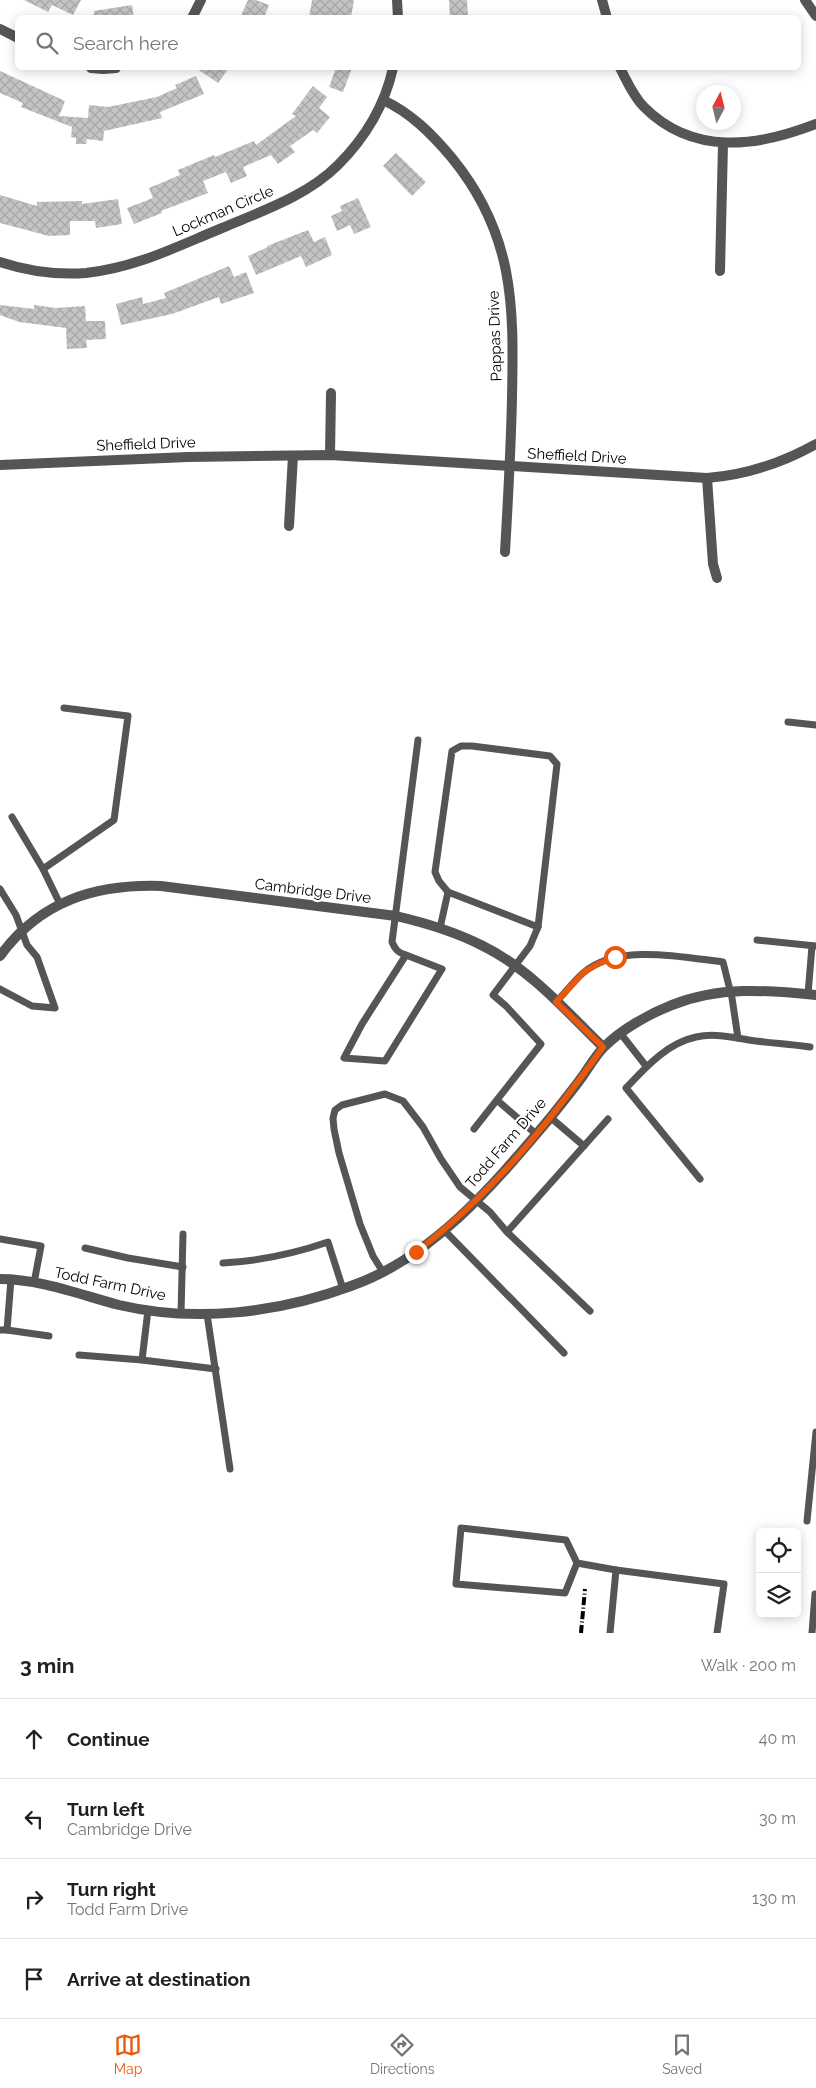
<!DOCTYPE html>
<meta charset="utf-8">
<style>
body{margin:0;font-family:Raleway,sans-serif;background:#f2f2f2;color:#202124}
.controls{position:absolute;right:15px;bottom:15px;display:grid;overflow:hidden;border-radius:8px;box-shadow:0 2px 12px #0003}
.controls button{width:45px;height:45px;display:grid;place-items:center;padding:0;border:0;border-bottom:1px solid #e0e0e0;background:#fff;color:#202124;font:25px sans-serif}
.compass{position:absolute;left:696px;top:85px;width:45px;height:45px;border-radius:50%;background:#fff;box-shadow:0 2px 12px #0003;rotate:7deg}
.stop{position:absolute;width:15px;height:15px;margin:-11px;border:4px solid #ea580c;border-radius:50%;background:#fff}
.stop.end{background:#ea580c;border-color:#fff;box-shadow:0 1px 5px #0008}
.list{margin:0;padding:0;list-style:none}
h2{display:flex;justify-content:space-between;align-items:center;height:65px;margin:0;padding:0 20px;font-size:21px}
h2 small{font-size:16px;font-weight:400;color:#757577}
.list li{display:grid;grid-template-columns:32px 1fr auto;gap:15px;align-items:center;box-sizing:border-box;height:80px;padding:0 20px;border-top:1px solid #e0e0e0}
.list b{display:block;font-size:19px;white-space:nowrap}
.list p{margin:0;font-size:16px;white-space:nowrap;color:#757577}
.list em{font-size:16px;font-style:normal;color:#757577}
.icon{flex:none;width:28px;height:28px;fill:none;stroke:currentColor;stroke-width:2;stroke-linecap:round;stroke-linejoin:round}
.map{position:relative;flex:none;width:816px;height:1633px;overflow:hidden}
.search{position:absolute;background:#fff;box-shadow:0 2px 12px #0003;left:15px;right:15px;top:15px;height:55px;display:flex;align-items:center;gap:12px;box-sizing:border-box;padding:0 18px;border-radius:8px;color:#757577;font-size:19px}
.sheet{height:385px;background:#fff}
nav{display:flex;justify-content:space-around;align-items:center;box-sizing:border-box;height:70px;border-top:1px solid #e0e0e0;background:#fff;font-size:14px;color:#757577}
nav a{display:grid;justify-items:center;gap:2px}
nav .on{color:#ea580c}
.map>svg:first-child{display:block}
.building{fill:url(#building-cross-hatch)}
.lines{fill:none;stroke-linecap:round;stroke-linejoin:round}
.lane{stroke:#555;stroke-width:7}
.street{stroke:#555;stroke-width:10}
.rail{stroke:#000;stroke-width:4;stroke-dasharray:8 2.5 1 2.5;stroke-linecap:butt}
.route{stroke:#ea580c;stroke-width:6}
.labels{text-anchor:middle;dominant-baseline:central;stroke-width:4.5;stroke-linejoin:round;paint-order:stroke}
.street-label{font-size:15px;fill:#000;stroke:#fff}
</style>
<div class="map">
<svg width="816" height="1633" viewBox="0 0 816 1633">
<defs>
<pattern id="building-cross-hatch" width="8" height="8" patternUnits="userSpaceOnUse" patternTransform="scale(1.25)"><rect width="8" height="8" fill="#c4c4c4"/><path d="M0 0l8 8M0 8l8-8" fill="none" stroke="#a7a7a7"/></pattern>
</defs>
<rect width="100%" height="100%" fill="#fff"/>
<g class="building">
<polygon points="24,0 81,0 73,15 52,5 48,12"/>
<polygon points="248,0 256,0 269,5 264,18 240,18"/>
<polygon points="312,0 354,0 351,18 309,18"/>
<polygon points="449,0 467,0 468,18 450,18"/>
<polygon points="132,5 134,18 94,18 94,11"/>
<polygon points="196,68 229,68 218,83"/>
<polygon points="336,68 352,68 343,92 329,87"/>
<polygon points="0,71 65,101 59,116 88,118 89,105 108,107 157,97 177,88 175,85 196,76 204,94 160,112 162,118 104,131 103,141 87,139 86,144 76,144 76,138 71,137 72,127 21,107 23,103 0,93"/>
<polygon points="313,86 327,97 319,108 330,117 317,133 313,130 290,146 295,152 278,164 271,155 243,167 247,176 231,183 226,172 203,181 208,193 161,211 162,213 134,224 127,208 153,198 149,188 180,175 178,170 214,155 215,157 254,141 256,145 296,116 292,114"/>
<polygon points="396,153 426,182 412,196 383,166"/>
<polygon points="0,195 37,206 37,202 82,201 82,204 118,199 122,224 96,228 95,221 70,221 70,235 49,236 0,223"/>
<polygon points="358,198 371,227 354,234 350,225 337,231 331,216 342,211 340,206"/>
<polygon points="308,230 314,242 325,237 332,255 306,267 301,256 256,275 248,256 268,247 267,246"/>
<polygon points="229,266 234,277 246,272 254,293 221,304 219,297 172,314 121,325 116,304 142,297 143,304 166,298 164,293"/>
<polygon points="0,305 34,309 34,305 56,308 85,306 86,321 105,321 106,339 86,340 87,348 67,349 66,328 19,322 0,315"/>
</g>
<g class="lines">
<g class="lane">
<polyline points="788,722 816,725"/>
<polyline points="12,817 43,869 60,904"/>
<polyline points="43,869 114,820 128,716 64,708"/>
<polyline points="0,889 16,915 27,945 37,957 55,1008 32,1006 0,989"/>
<polyline points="448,892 538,927"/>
<polyline points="440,928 448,892 439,881 435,872 452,751 461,746 472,746 550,756 557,764 538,927 530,946 493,995 506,1006 541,1044 474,1129"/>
<polyline points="757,940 816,946"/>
<path d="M 406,955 L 362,1024 L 344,1058 L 385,1061 L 442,969 L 406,955 C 398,953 395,949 392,942 L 418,740"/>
<polyline points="808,994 812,946"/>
<path d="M 556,1002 C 565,993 573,982 583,973 C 617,943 682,957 723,962 L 732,998 L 738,1038"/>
<polyline points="621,1034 646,1066"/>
<polyline points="498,1101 536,1134"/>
<polyline points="550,1117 584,1146"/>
<path d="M 700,1179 L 626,1088 C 645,1068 667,1043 696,1037 C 713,1033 732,1037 749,1040 C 769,1043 790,1044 810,1047"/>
<polyline points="444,1230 564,1353"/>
<polyline points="507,1232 608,1119"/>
<polyline points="0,1239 41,1246 34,1283"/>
<polyline points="85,1248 128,1258 183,1267"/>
<path d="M 223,1263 C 260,1261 293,1254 328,1242 L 343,1289"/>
<polyline points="383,1272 373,1256 360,1224 339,1153 334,1129 333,1118 335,1110 342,1105 385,1094 403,1101 423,1127 441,1159 460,1187 490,1212 507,1232 590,1311"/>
<polyline points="148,1310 142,1360 216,1369"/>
<polyline points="181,1314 183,1234"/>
<polyline points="207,1314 230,1469"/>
<polyline points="0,1330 7,1330 11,1279"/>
<polyline points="7,1330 49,1336"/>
<polyline points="79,1355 142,1360"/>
<polyline points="807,1521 816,1432"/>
<polyline points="577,1563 565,1593 456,1584 461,1528 566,1540 577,1563 616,1570"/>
<polyline points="610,1633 616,1570 724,1584 717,1633"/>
<polyline points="812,1633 815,1594"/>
</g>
<g class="street">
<polyline points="397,0 398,18"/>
<polyline points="602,0 607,18"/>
<polyline points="805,0 816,16"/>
<polyline points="192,18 201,0"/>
<polyline points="0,29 18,38"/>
<polyline points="91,68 103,69 116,68"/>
<path d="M 620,68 C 627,81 633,96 644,107 C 693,156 757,147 816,124"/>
<path d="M 383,100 C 411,113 432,134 452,158 C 514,234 514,304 512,397 C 511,449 508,500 505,552"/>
<path d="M 0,262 C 27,271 58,275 86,273 C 135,268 178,246 222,228 C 262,211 307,196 338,165 C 365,138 385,104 393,68"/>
<polyline points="720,271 723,144"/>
<polyline points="330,455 331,393"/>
<path d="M 0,465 L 188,457 L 330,455 L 707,478 C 745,475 782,463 816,444"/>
<polyline points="707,478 713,564 717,578"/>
<polyline points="289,526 293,456"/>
<path d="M 0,956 C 40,901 95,884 161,886 L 396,916 C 426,923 456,932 483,946 C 530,969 567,1012 603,1047"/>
<path d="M 0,1279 C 40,1279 81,1295 119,1305 C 196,1323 278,1313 351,1286 C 434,1257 495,1183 550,1118 C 561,1104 572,1091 582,1077 C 589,1067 596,1055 604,1047 C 622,1029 649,1014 672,1005 C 719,986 767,990 816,995"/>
</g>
<polyline class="rail" points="581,1633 585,1589"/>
</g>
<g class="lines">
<path class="route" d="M 416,1252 C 490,1196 549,1123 603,1047 L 556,1002 L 584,972 L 598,964 L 615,957"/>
</g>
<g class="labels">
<g class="street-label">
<text transform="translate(223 211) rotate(-23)">Lockman Circle</text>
<text transform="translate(495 336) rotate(-92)">Pappas Drive</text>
<text transform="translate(146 444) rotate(-2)">Sheffield Drive</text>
<text transform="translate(577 456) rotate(3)">Sheffield Drive</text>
<text transform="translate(313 891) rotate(7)">Cambridge Drive</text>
<text transform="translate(506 1143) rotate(-49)">Todd Farm Drive</text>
<text transform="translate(110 1284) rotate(12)">Todd Farm Drive</text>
</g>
</g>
</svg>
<div class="controls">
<button><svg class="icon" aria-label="locate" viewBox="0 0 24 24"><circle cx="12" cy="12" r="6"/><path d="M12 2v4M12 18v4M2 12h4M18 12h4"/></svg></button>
<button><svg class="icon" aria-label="layers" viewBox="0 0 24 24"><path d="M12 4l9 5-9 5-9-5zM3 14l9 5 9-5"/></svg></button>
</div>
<svg class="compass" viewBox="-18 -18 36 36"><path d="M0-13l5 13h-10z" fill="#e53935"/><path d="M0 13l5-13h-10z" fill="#757577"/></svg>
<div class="stop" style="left:615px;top:957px"></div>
<div class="stop end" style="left:416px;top:1252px"></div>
<div class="search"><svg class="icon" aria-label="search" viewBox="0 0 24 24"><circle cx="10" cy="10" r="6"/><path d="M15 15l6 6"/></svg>Search here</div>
</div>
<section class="sheet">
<h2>3 min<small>Walk · 200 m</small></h2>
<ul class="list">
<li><svg class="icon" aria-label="ahead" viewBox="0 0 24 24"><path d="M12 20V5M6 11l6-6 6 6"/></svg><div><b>Continue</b></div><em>40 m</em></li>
<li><svg class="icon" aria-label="left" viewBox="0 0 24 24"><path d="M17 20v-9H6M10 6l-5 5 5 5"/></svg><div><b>Turn left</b><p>Cambridge Drive</p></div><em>30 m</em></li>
<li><svg class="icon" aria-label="right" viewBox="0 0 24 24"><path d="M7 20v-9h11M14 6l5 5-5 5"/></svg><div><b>Turn right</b><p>Todd Farm Drive</p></div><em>130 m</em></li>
<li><svg class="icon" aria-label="arrive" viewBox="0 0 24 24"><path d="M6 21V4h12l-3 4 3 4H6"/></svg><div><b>Arrive at destination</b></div></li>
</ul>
</section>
<nav>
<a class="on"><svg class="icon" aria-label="map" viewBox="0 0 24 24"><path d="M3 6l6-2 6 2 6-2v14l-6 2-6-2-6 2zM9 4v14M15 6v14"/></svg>Map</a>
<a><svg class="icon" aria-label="directions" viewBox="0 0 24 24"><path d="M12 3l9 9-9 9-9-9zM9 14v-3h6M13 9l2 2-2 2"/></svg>Directions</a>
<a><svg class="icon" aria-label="saved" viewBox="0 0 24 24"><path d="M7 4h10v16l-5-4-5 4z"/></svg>Saved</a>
</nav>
